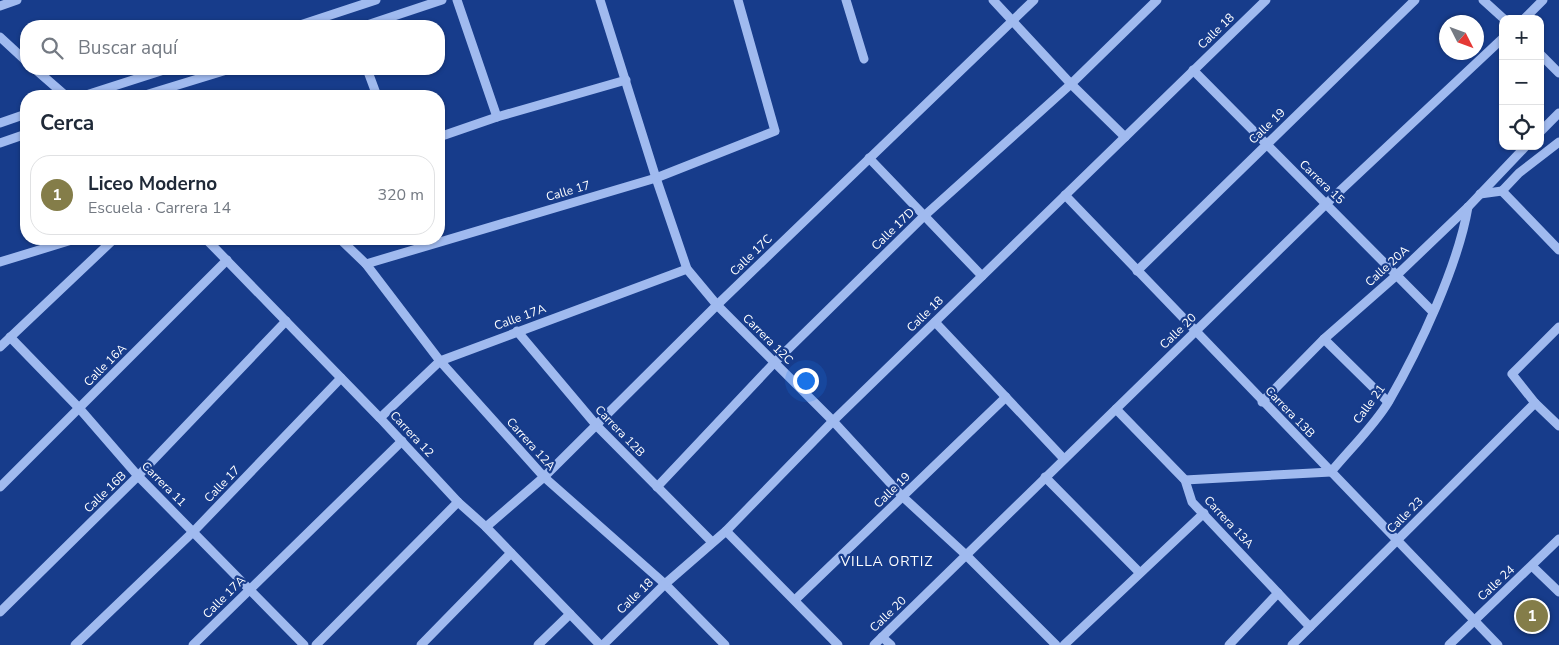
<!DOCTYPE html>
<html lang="es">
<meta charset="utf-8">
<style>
body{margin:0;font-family:"Nunito Sans",sans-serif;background:#f6f6f7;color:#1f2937}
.controls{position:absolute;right:15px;top:15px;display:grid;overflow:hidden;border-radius:10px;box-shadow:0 1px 4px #0004}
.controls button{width:45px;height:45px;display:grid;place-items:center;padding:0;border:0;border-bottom:1px solid #e0e1e3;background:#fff;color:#1f2937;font:25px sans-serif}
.compass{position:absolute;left:1439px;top:15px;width:45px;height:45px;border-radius:50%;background:#fff;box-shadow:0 1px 4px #0004;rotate:132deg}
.you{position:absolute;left:805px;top:380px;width:18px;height:18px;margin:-12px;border:4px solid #fff;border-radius:50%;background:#1a73e8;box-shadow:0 0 0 8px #1a73e833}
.badge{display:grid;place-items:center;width:32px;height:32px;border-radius:50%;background:#847d49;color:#fff;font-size:16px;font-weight:700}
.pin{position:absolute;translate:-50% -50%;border:2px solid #fff;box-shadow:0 1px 5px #0006}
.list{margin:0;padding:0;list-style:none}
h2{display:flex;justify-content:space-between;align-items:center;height:65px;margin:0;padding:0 20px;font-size:21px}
h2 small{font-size:16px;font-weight:400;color:#747a83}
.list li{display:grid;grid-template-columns:32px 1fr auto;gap:15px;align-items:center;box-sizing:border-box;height:80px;margin:0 10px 10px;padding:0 10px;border:1px solid #e0e1e3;border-radius:20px}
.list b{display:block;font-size:19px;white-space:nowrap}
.list p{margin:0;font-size:16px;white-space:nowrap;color:#747a83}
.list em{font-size:16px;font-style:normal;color:#747a83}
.icon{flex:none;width:28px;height:28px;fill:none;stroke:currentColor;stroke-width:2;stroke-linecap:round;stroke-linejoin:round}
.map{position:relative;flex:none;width:1559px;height:645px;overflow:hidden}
.search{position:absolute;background:#fff;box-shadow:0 1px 4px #0004;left:20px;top:20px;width:425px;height:55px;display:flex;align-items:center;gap:12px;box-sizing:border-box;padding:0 18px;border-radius:20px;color:#747a83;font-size:19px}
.panel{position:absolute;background:#fff;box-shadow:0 1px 4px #0004;left:20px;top:90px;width:425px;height:155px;border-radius:20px}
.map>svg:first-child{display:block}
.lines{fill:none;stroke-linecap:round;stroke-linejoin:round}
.minor{stroke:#a0baef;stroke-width:9}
.labels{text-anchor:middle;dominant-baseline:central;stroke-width:4.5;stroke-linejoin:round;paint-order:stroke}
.street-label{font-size:12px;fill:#fff;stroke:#173c8b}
.neighbourhood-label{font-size:14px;letter-spacing:1px;fill:#fff;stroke:#173c8b}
</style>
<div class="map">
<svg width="1559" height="645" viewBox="0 0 1559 645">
<rect width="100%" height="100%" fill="#173c8b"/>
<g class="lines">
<g class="minor">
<polyline points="457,0 497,117"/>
<polyline points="600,0 656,178 687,269 717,305 833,421 903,497 966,555 1056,645"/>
<polyline points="846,0 864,59"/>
<polyline points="993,0 1071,84 1125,137"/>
<polyline points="1483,0 1504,19"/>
<polyline points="0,6 17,0"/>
<polyline points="1524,19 1543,0"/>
<polyline points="297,26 376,0"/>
<polyline points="364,26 442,0"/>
<polyline points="0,37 26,61"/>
<polyline points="1540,54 1559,73"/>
<polyline points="35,69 66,96"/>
<polyline points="367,69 377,96"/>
<polyline points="1193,70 1433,312"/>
<polyline points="83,96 167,69"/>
<polyline points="142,96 230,69"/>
<polyline points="0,123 26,114"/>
<polyline points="1540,132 1559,113"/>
<polyline points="439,137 497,117 626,80"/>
<polyline points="0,143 26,134"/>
<polyline points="869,158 982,276"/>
<polyline points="1502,191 1559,250"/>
<polyline points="1502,191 1519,173 1559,142"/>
<polyline points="1480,194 1502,191"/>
<polyline points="1065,195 1498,645"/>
<polyline points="206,239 380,418 458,502 486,527 600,645"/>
<polyline points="340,239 366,264 440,361 544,477 665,584 725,645"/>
<polyline points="0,262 75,239"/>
<polyline points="366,264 656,178 775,131 738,0"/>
<polyline points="1137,271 1415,0"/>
<polyline points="935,322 1064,459"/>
<polyline points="1559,327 1512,374 1535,403 1559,426"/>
<polyline points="517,331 597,426 712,542"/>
<polyline points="10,337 79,408 138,476 304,645"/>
<polyline points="1324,339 1388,402"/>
<polyline points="0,347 114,239"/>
<polyline points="1262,402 1324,339 1398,274 1468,207 1526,146"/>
<polyline points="1116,409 1185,480 1192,502 1310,627"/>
<polyline points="380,418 440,361 687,269"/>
<polyline points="1045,477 1139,572"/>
<path d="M 1185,480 L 1331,472 C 1349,450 1375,425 1389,401 C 1419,349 1458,266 1468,207"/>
<polyline points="0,487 227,260"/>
<polyline points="657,487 774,363 923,217 1071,84 1157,0"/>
<polyline points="486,527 544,477 717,305 1034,0"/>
<polyline points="726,531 838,645"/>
<polyline points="1532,566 1559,592"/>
<polyline points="795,600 1006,397"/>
<polyline points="0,612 138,476 286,321"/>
<polyline points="882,637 891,645"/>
<polyline points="75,645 194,531 341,378"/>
<polyline points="193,645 402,441"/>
<polyline points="316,645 458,502"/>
<polyline points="421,645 511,553"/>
<polyline points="538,645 570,614"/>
<polyline points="603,645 665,584 726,531 833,421 1266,0"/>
<polyline points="874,645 1326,204 1503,38"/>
<polyline points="1064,645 1204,513"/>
<polyline points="1229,645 1278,593"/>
<polyline points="1292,645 1535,403"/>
<polyline points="1449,645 1559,539"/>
</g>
</g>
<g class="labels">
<g class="street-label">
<text transform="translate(1216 31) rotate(-44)">Calle 18</text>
<text transform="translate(1267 126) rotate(-44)">Calle 19</text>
<text transform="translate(1322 182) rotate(44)">Carrera 15</text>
<text transform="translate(568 191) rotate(-16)">Calle 17</text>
<text transform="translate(893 229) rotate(-44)">Calle 17D</text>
<text transform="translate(751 255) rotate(-44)">Calle 17C</text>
<text transform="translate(1387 266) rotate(-42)">Calle 20A</text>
<text transform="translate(925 314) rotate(-44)">Calle 18</text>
<text transform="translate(520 317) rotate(-20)">Calle 17A</text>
<text transform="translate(1178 331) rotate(-44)">Calle 20</text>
<text transform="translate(768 339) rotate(45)">Carrera 12C</text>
<text transform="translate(105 365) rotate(-45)">Calle 16A</text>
<text transform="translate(1369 404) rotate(-54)">Calle 21</text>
<text transform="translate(1290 412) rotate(46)">Carrera 13B</text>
<text transform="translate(620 431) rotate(46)">Carrera 12B</text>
<text transform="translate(412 434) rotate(47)">Carrera 12</text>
<text transform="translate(531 444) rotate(48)">Carrera 12A</text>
<text transform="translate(164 484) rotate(45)">Carrera 11</text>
<text transform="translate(222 484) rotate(-46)">Calle 17</text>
<text transform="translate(892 490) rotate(-44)">Calle 19</text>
<text transform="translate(105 492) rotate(-44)">Calle 16B</text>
<text transform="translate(1405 515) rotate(-45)">Calle 23</text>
<text transform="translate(1229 522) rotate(47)">Carrera 13A</text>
<text transform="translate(1496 583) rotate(-43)">Calle 24</text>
<text transform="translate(635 596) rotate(-44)">Calle 18</text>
<text transform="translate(224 597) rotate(-45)">Calle 17A</text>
<text transform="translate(888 614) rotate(-44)">Calle 20</text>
</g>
<g class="neighbourhood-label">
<text x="887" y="561">VILLA ORTIZ</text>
</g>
</g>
</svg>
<div class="controls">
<button>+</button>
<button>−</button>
<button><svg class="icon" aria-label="locate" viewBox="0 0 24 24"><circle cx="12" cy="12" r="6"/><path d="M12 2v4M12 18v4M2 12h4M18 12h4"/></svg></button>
</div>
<svg class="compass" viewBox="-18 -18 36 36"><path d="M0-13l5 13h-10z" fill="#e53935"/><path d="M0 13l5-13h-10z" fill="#747a83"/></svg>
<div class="you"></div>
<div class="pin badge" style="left:1532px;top:616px">1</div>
<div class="search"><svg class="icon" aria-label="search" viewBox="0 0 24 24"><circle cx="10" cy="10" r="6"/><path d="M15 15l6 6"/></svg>Buscar aquí</div>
<section class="panel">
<h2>Cerca<small></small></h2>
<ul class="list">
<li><span class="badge">1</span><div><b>Liceo Moderno</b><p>Escuela · Carrera 14</p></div><em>320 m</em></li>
</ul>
</section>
</div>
